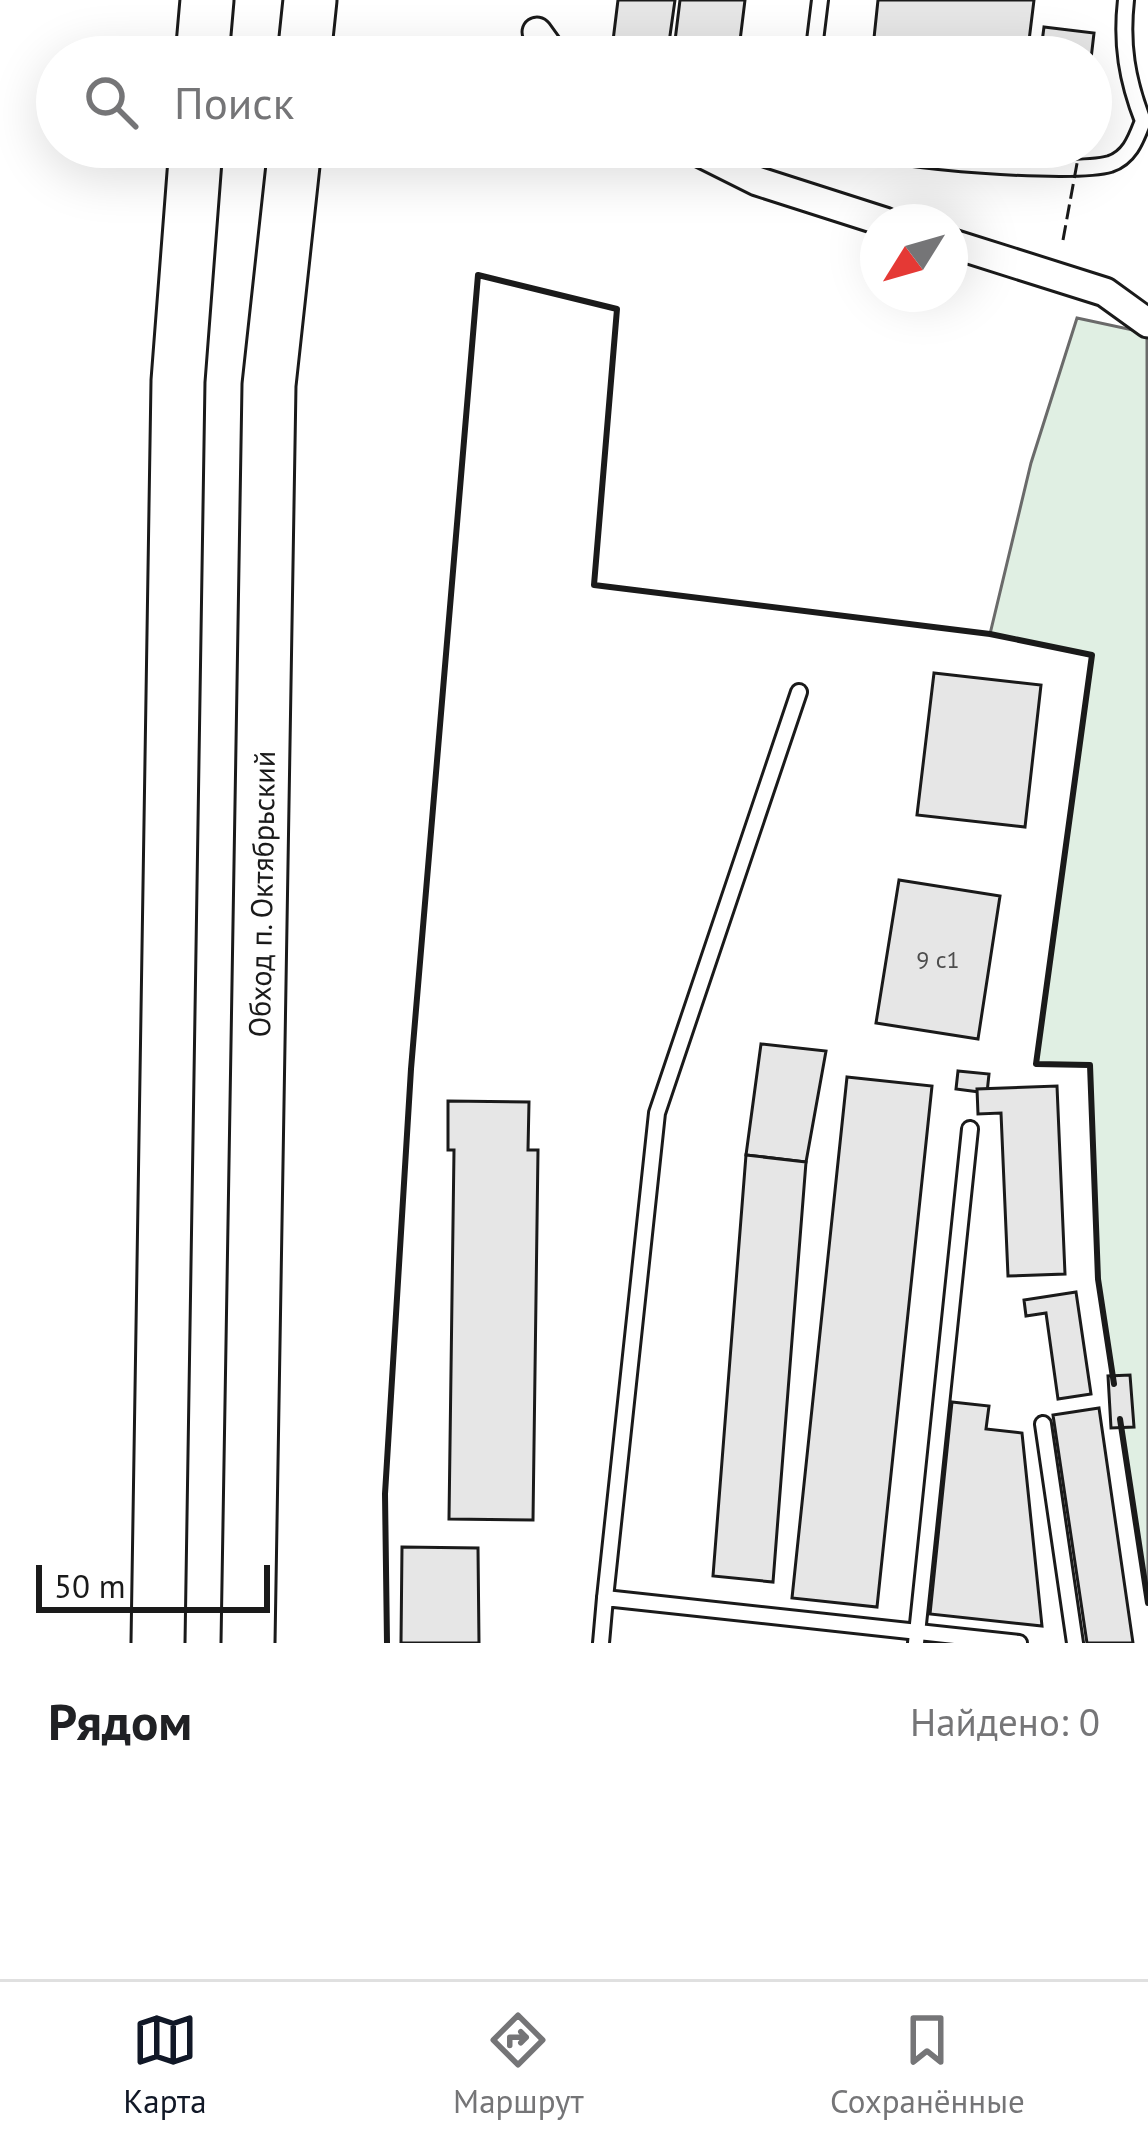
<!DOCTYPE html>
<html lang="ru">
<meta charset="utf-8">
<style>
body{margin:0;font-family:"PT Sans",sans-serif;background:#f2f2f2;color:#202124}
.compass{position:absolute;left:860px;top:204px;width:108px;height:108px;border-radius:50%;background:#fff;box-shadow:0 12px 48px #0002;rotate:233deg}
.scale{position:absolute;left:36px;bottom:30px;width:234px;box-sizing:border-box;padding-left:12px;border:6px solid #1a1a1a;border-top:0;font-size:33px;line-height:42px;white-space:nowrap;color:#1a1a1a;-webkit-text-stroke:9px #fff;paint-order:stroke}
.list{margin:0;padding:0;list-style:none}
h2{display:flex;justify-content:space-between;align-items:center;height:156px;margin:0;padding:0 48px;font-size:51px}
h2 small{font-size:39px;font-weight:400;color:#757577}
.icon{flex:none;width:66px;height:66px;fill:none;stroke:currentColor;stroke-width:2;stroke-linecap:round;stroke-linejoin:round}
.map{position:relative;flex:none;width:1148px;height:1643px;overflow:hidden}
.search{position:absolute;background:#fff;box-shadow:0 12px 48px #0002;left:36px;right:36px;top:36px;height:132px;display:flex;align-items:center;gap:30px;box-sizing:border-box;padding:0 42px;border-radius:66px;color:#757577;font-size:45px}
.sheet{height:336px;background:#fff}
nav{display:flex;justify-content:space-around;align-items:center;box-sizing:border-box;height:168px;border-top:3px solid #e0e0e0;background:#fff;font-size:33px;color:#757577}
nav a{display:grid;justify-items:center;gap:6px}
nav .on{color:#111827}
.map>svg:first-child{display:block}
.green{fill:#e0efe3;stroke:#6a6a6a;stroke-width:3}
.building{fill:#e6e6e6;stroke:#1a1a1a;stroke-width:3}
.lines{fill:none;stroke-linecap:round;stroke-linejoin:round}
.lane-casing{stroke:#1a1a1a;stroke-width:20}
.street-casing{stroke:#1a1a1a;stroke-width:33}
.highway-casing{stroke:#1a1a1a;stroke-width:57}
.lane{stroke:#fff;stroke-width:14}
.street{stroke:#fff;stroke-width:27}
.highway{stroke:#fff;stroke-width:51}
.fence{stroke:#1a1a1a;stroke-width:3;stroke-dasharray:15 6;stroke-linecap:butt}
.wall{stroke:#1a1a1a;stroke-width:6}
.labels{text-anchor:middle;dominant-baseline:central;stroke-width:9;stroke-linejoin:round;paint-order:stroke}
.number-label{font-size:24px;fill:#4d4d4d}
.street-label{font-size:30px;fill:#1a1a1a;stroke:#fff}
</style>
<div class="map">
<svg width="1148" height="1643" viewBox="0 0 1148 1643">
<rect width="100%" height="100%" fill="#fff"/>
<polygon class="green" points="1077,318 1147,333 1148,1603 1098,1279 1090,1066 1036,1064 1092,656 990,634 1031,463"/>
<g class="building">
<polygon points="618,0 675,0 667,57 611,57"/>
<polygon points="680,0 745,0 738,57 673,57"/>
<polygon points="878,0 1034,0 1027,57 872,57"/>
<polygon points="1044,27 1094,33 1091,59 1040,57"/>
<polygon points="934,673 1041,685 1025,827 917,815"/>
<polygon points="899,880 1000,896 978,1039 876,1023"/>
<polygon points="761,1044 826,1051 806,1162 746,1155"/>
<polygon points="958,1071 989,1074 987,1093 956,1089"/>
<polygon points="847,1077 932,1086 877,1607 792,1598"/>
<polygon points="1057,1086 1065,1274 1008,1276 1001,1113 978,1114 977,1089"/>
<polygon points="448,1101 529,1102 528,1150 538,1150 533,1520 449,1519 454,1150 448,1150"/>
<polygon points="746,1155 806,1162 773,1582 713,1576"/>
<polygon points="1076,1292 1091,1394 1058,1399 1046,1313 1026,1316 1024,1300"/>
<polygon points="1130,1375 1134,1427 1111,1428 1108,1376"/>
<polygon points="952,1402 989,1406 986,1429 1022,1433 1042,1626 930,1614"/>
<polygon points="1099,1408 1133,1643 1087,1643 1053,1415"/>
<polygon points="402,1547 478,1548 479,1643 401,1643"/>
</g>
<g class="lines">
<g class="lane-casing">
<g id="lane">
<polyline points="813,57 820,0"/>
<path d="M 859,147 C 889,161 1075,175 1110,164 C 1130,157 1136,139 1143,121 C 1127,80 1121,44 1126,0"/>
<polyline points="1043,1424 1075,1643"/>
<polyline points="605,1598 657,1113 799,692"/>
<polyline points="601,1643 605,1598 1019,1643"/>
<polyline points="916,1643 970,1129"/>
</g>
</g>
<g class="street-casing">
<g id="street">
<polyline points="537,32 555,57"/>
<polyline points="689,147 757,181 885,222"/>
<polyline points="950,243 1105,292 1148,323"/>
</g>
</g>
<g class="highway-casing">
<g id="highway">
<polyline points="202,57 207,0"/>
<polyline points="304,57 310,0"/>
<polyline points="158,1643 178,381 196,147"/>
<polyline points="248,1643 269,385 295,147"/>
</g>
</g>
<use href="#lane" class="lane"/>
<use href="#street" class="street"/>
<use href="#highway" class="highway"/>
<polyline class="fence" points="1063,240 1080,147"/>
<g class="wall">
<polyline points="1120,1419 1148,1603"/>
<polyline points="387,1643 385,1494 411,1069 478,275 617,309 594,585 990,634 1092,655 1036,1064 1090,1065 1098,1279 1114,1384"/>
</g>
</g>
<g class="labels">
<g class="number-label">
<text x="938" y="959">9 с1</text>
</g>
<g class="street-label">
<text transform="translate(261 894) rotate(-89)">Обход п. Октябрьский</text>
</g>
</g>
</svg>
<svg class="compass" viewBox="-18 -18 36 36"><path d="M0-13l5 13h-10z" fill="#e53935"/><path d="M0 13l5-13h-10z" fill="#757577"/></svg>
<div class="scale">50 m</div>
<div class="search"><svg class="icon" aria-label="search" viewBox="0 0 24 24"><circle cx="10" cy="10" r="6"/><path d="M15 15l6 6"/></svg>Поиск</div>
</div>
<section class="sheet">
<h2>Рядом<small>Найдено: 0</small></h2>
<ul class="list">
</ul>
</section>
<nav>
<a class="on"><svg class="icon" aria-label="map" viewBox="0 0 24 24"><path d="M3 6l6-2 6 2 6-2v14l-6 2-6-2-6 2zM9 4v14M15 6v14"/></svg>Карта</a>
<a><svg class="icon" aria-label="directions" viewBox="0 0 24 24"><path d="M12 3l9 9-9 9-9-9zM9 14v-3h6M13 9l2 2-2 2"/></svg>Маршрут</a>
<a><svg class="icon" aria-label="saved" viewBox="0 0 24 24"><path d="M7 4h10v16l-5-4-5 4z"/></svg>Сохранённые</a>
</nav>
